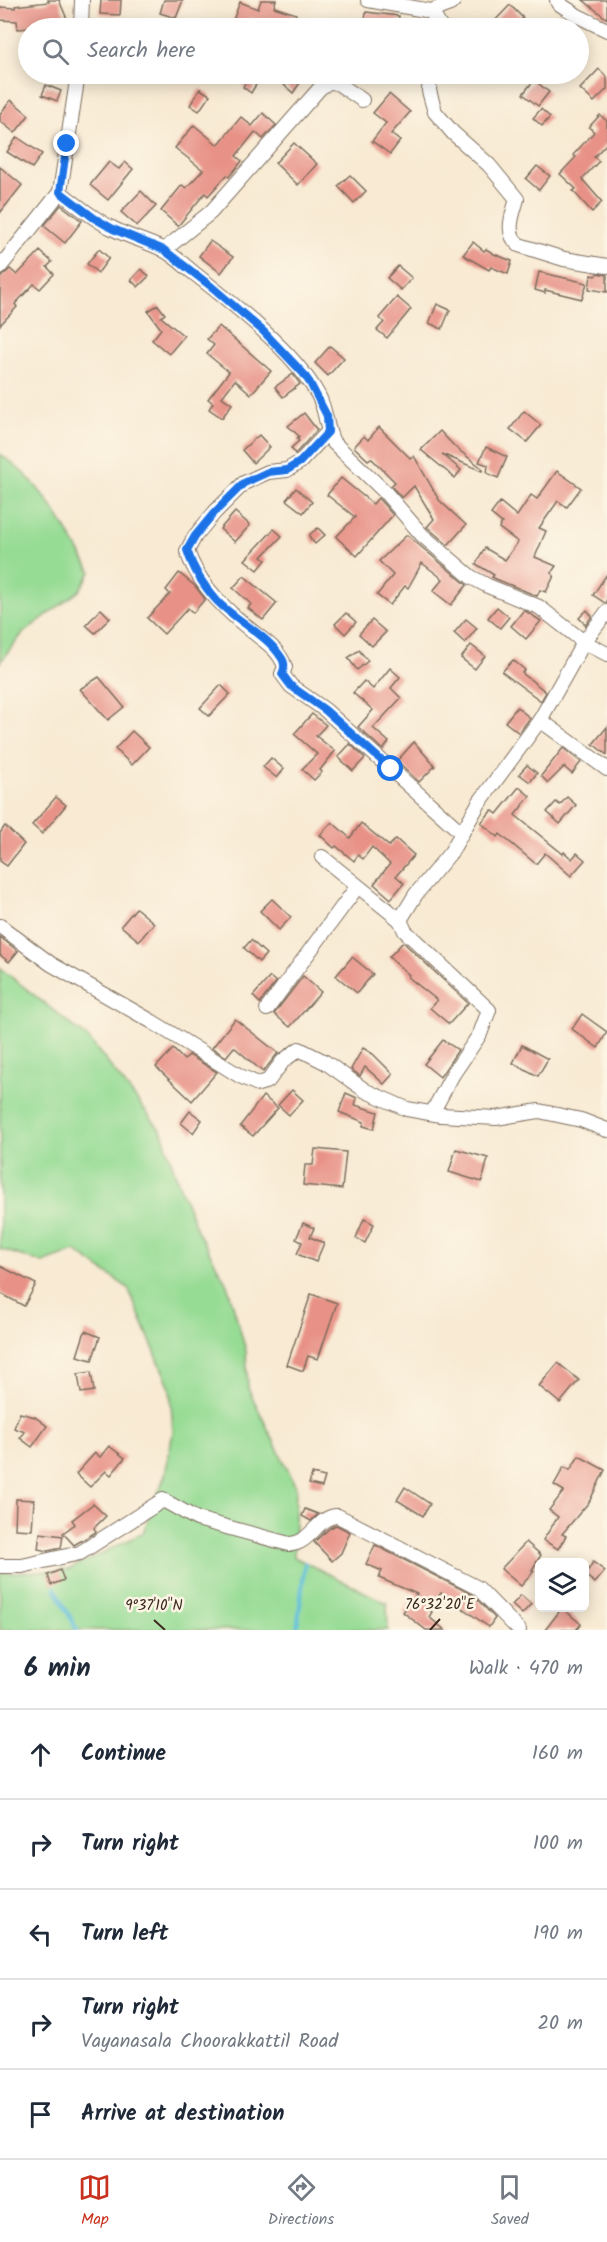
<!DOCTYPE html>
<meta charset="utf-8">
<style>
body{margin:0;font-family:Kalam,sans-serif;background:#f2f2f3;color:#1f2937}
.controls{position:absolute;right:18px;bottom:18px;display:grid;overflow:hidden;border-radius:9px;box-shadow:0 3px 15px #0003}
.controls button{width:54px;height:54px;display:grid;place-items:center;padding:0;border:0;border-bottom:2px solid #e0e1e3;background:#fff;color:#1f2937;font:30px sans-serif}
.stop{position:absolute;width:18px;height:18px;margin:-14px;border:4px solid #1a73e8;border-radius:50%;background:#fff}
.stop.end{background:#1a73e8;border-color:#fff;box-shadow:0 2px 6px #0008}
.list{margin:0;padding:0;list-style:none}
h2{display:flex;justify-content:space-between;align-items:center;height:78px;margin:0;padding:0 24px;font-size:26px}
h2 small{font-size:20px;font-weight:400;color:#747a83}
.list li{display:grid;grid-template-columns:39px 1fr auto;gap:18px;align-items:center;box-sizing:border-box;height:90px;padding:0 24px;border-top:2px solid #e0e1e3}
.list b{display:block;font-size:22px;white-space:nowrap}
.list p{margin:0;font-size:20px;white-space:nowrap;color:#747a83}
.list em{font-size:20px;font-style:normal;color:#747a83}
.icon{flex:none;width:33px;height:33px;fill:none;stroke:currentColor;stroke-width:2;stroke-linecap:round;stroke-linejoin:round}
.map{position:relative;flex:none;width:607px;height:1630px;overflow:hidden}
.search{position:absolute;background:#fff;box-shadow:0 3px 15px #0003;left:18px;right:18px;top:18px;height:66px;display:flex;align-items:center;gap:15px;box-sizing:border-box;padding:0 21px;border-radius:33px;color:#747a83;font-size:22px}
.sheet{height:528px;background:#fff}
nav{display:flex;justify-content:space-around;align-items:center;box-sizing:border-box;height:84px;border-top:2px solid #e0e1e3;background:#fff;font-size:16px;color:#747a83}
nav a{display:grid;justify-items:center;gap:3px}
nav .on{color:#c8321e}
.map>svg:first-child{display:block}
.green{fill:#97dc95;stroke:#69835a;stroke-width:1.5}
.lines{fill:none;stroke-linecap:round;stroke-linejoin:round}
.stream{stroke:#5cbedb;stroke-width:4}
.building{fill:#e89287}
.street-casing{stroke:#7d6d5d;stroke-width:16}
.street{stroke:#fff;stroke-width:14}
.route{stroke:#1a73e8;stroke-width:8}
.ticks{fill:none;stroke:#3b2a1e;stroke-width:2}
.ticks-label{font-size:15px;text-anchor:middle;fill:#3b2a1e;stroke:#fcf5e5;stroke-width:5;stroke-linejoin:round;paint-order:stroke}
</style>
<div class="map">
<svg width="607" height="1630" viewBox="0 0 607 1630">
<rect width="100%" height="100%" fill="#fcf5e5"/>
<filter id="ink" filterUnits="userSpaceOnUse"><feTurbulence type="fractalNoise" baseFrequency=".0167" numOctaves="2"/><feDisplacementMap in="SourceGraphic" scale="12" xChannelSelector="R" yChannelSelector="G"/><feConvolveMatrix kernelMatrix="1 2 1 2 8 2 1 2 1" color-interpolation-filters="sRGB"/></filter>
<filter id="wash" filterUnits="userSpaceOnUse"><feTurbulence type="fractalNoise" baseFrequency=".008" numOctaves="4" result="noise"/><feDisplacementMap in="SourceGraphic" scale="24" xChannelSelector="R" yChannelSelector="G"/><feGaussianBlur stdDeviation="1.35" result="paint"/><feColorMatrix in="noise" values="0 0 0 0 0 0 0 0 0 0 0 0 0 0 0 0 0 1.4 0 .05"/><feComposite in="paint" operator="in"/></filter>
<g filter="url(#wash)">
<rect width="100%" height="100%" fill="#f8ead3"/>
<g class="green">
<path d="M 0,454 C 45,485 64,526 91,572 L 79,591 L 23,633 L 0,662 Z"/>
<polygon points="0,968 88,1038 162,1132 178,1182 197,1230 227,1284 246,1351 248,1388 296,1487 294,1557 387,1603 388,1630 0,1630 0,1573 68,1570 143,1533 165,1475 173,1432 170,1388 128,1288 75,1251 43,1263 0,1249"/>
</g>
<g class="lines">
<g class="stream">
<polyline points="55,1588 77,1630"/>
<polyline points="297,1630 305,1563"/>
</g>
</g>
<g id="blocks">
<g class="building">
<polygon points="48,0 59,0 67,19 65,28 45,28 45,27 18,29 17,21 0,20 0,7 15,8 15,6 49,2"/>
<polygon points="101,0 121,0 120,15 100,14"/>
<polygon points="164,0 183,0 176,18 160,13"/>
<polygon points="261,0 276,0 274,7 296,14 291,28 273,28 274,26 250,18 245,28 230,28 240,2 258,9"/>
<polygon points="583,0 607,0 607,19"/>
<polygon points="510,5 523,18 513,28 488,28"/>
<polygon points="366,12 399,16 398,28 364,28"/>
<polygon points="599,69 607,77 607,89 594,102 580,89"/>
<polygon points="272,74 306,74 293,93"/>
<polygon points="248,78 257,83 251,93 243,87"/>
<polygon points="534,80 549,92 538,106 523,94"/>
<polygon points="46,85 61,91 57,101 42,95"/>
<polygon points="200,89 210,95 199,111 190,105"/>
<polygon points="389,94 410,112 391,134 400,141 390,154 372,141 386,123 373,113"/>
<polygon points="11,100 29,115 15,133 0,121 0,114"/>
<polygon points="541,109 550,117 542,126 533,118"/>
<polygon points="263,113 276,125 263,139 255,132 236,156 242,161 229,177 227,175 208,196 205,193 178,226 161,211 182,185 186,188 203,170 175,148 194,125 218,145 241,117 252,126"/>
<polygon points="600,115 607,121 607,143 594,157 599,161 582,179 602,202 592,212 573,191 576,189 560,174 576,157 573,155 594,132 589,127"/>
<polygon points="17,137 42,154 32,168 7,152"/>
<polygon points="294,143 317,164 298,185 275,163"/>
<polygon points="109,162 119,169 125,162 133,169 108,200 90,185"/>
<polygon points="537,166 550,176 539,190 526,179"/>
<polygon points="0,167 22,185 0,213"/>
<polygon points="350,175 366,191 354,203 338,186"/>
<polygon points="141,191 156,206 137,226 121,212"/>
<polygon points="61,205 82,221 65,243 44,226"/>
<polygon points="210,241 233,257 221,273 199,256"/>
<polygon points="473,242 484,251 486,249 494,254 512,261 508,274 491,267 489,270 463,255"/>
<polygon points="99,249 109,258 98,273 87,264"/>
<polygon points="40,251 52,262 47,267 54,274 40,289 34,284 15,304 17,307 0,325 0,278 10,269 17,275"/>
<polygon points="398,266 412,278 401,290 387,278"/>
<polygon points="141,269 149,276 138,287 131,280"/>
<polygon points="539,272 587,283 582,299 545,290 545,293 535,290"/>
<polygon points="597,273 607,275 607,292 589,289 591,275 596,276"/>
<polygon points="397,297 411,309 387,338 377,330 384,322 379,318"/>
<polygon points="437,304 450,310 442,329 429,323"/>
<polygon points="158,305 165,314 161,317 184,336 169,354 152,340 161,329 148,311"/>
<polygon points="219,326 271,371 251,394 235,380 222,397 232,404 222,418 209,409 213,403 208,399 229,372 207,354 214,345 207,339"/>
<polygon points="330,346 344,358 328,376 315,363"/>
<polygon points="293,374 300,384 283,397 275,387"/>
<polygon points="524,411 541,425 527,442 510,429"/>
<polygon points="304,413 317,430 295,454 291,448 299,441 297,439 299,436 288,426"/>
<polygon points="379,427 411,459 414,456 439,500 466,525 448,545 427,527 434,519 414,486 402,498 391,486 395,482 371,458 368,460 354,447 364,436 368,440"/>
<polygon points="440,431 455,447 483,469 482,471 442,454 461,470 455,478 421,450"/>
<polygon points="259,435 270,447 253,463 242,450"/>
<polygon points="486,447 507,457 498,478 487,473 488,465 479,462"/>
<polygon points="557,471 581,488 567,507 558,501 539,528 546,531 535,557 556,566 551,573 554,576 546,592 540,590 537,596 496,579 492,577 494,575 476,564 485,548 505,560 518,542 499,528 502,523 491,514 500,502 517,516 531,495 537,499"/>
<polygon points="341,478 373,504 378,498 393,515 357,556 336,537 355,517 327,495"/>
<polygon points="296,488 312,502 303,513 286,500"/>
<polygon points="235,512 250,525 235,542 220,529"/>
<polygon points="318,528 325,535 315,544 310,538 310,534"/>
<polygon points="274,529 282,536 262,557 266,560 258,570 245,560"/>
<polygon points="407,535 467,585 451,605 433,591 443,579 422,563 408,588 405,586 390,605 377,595 393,575 379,561"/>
<polygon points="179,573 195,586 205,599 193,613 188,608 164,634 147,618 170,594 166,590"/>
<polygon points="607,574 607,603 605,603 593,595"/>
<polygon points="244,576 277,603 263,620 248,608 251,604 233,588"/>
<polygon points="497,607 509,617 500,628 488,618"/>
<polygon points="101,609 110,618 95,633 86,625"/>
<polygon points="524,610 541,621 526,639 511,626"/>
<polygon points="587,610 592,616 586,625 579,618"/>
<polygon points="346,613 356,622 345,634 335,624"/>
<polygon points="466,619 477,628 465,643 454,633"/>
<polygon points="372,620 386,632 372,646 359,634"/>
<polygon points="471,645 485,656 475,669 461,658"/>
<polygon points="359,650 368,661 357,670 348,658"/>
<polygon points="513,660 525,670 522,673 546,692 541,701 502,672"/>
<polygon points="390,668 400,677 391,688 401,698 373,728 389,742 383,750 358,727 373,710 353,693 364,681 373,689"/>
<polygon points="99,677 124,707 108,720 80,689"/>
<polygon points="221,685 230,694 209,716 200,708"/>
<polygon points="517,707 530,718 519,733 505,722"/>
<polygon points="312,714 326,725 316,736 335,751 320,770 322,772 314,780 302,769 317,754 294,734"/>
<polygon points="607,727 607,755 593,744"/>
<polygon points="132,731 149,747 132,765 115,749"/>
<polygon points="414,742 435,766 419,782 397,761"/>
<polygon points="350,744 365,758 353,771 338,757"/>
<polygon points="563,748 581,762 572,774 564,767 548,783 541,776"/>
<polygon points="271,758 284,769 277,778 263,767"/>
<polygon points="527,765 537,773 530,782 519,774"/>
<polygon points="519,787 530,796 515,815 563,854 564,852 572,859 577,853 585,860 571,876 545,853 536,864 500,834 498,837 481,823 492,810 497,814"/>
<polygon points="56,797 66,805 42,834 32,825"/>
<polygon points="567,797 576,805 560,824 547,812 556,802 560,805"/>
<polygon points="332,822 350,838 361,823 389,846 396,839 414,855 396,876 404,883 391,899 374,884 390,864 372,847 363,859 358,855 354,861 336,846 334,848 320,835"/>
<polygon points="5,826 24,844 7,866 0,861 0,833"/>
<polygon points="272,899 291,917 279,930 260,911"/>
<polygon points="136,908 154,923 139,941 121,926"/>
<polygon points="0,937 18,951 9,962 0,955"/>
<polygon points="251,940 266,954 259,962 244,948"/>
<polygon points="403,942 468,1003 449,1024 430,1008 437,1000 408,977 409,975 389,957"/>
<polygon points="352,957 373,974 357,993 336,976"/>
<polygon points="303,976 321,992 290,1027 274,1014"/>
<polygon points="270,977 276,982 260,1003 253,996"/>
<polygon points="582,1014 607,1032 598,1048 572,1029"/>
<polygon points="235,1019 278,1053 263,1072 234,1047 226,1057 212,1048"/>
<polygon points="443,1040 458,1050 440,1077 424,1064"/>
<polygon points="522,1045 548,1059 538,1076 513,1063"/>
<polygon points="363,1048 373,1054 393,1074 384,1084 365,1067 360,1076 351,1069"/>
<polygon points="173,1049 184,1060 189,1055 217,1072 192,1101 156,1067"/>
<polygon points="292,1090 303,1100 289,1115 278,1105"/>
<polygon points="346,1093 357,1098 355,1105 378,1112 374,1129 363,1126 364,1122 339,1112"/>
<polygon points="263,1096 278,1108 253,1136 240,1126"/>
<polygon points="190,1111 202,1120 193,1133 181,1123"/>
<polygon points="315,1149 346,1152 342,1189 303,1185 305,1165 313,1165"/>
<polygon points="456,1149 488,1158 482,1182 449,1172"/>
<polygon points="364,1219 374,1224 365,1243 356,1238"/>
<polygon points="303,1223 314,1228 310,1237 324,1243 316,1262 297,1254 302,1242 296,1239"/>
<polygon points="0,1266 36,1284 24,1306 0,1293"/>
<polygon points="311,1294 337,1303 318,1359 308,1356 303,1371 287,1365"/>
<polygon points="85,1331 100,1337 92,1360 77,1356"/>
<polygon points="558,1363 579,1380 560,1403 539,1386"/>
<polygon points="91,1372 94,1391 81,1393 78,1374"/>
<polygon points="20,1413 35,1417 47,1426 32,1447 20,1438 25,1432 14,1428"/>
<polygon points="109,1446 125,1458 111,1475 106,1471 90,1487 76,1474 95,1453 100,1457"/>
<polygon points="579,1456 605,1470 589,1502 562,1534 566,1536 558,1549 543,1540 558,1517 549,1510 564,1491 554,1485 564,1467 570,1470"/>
<polygon points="312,1474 325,1477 322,1487 309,1484"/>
<polygon points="405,1487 430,1504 423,1516 397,1500"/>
<polygon points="16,1499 34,1500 32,1530 15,1529"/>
<polygon points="93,1504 106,1516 94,1528 96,1532 74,1545 63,1533 75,1524 72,1520"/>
<polygon points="305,1509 318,1514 311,1521 302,1516"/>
<polygon points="336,1525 350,1532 341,1553 332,1561 314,1542 330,1528"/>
<polygon points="40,1533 63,1536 61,1548 48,1551 38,1549"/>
<polygon points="526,1542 541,1555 532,1570 534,1571 521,1586 501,1569"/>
<polygon points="375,1545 473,1595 495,1618 489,1627 441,1593 428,1609 432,1612 429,1617 445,1630 426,1630 403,1612 417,1594 379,1578 382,1571 366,1564"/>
<polygon points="593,1562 605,1571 595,1583 585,1575"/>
<polygon points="60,1570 64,1580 51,1585 48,1575"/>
<polygon points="521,1595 531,1604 522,1614 512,1605"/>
<polygon points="562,1608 581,1624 576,1630 545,1630"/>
</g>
</g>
</g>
<g filter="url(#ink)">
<use href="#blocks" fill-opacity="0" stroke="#7d6d5d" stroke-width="1.5"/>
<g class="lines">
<g class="street-casing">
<g id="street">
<polyline points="368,0 431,11 450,4 454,0"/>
<polyline points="557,0 558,3 578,16 607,30"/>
<polyline points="431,11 441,28"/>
<polyline points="81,28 82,0"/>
<path d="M 430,74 L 429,91 L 435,112 L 453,133 L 489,165 L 517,199 C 513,214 504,233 519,245 L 564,259 L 607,266"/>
<path d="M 60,192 C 77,205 93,219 112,228 C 128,237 146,241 162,249 C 174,255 185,266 195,274 C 232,303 296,353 318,395 C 327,411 325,426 333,442 L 385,492 L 422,535 L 471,577 L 488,586 L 539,607 L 584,642 L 607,654"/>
<polyline points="164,250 211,212 320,88 330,81 339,84 362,100"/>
<polyline points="0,267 60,192 78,74"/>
<path d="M 328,432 L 300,462 L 287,470 L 268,472 L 244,483 L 215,512 L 195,536 L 187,551 C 197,582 222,607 247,627 C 261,639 279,648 285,667 L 282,674 L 291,686 L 325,710 L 462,833"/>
<polyline points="540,720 607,769"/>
<polyline points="322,857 400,920 405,931 489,1010 480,1034 453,1074 432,1113"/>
<polyline points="400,920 416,894 451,852 479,803 540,720 584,642 607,612"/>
<polyline points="0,926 51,964 151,1021 240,1076 258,1084 268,1081 283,1061 299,1049 325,1062 366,1091 407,1109 441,1115 496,1118 539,1111 581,1120 607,1130"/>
<polyline points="267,1009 357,887"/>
<path d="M 0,1566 L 22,1566 L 80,1553 L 163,1500 L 197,1519 L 289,1544 C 310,1545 318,1515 338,1516 L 478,1588 L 519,1630"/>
</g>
</g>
<use href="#street" class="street"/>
</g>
</g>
<g class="lines" filter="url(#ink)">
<path class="route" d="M 67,144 L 60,192 L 94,218 L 113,229 L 164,250 L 212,287 L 263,331 L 303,373 L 310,383 L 327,416 L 328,432 L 300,462 L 287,470 L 268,472 L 244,483 L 214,513 L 195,536 L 187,550 C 193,569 205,588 218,602 C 237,621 267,635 281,657 C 285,662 285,668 282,674 L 291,686 L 325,710 L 391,769"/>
</g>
<path class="ticks" d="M 154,1620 L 165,1630M 430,1630 L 440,1619"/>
<g class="ticks-label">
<text x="440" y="1609">76°32'20"E</text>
<text x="154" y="1610">9°37'10"N</text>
</g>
</svg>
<div class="controls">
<button><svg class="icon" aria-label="layers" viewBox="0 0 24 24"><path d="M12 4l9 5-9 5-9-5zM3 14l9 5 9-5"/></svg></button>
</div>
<div class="stop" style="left:391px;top:769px"></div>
<div class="stop end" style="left:67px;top:144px"></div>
<div class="search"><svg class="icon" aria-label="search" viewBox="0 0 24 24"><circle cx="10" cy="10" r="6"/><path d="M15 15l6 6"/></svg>Search here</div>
</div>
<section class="sheet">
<h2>6 min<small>Walk · 470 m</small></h2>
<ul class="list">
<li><svg class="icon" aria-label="ahead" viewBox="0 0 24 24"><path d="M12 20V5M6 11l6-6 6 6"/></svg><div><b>Continue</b></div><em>160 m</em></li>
<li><svg class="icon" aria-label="right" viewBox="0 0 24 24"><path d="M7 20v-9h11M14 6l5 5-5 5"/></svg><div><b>Turn right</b></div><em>100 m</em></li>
<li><svg class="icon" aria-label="left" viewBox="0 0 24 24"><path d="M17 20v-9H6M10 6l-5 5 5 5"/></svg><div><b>Turn left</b></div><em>190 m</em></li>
<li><svg class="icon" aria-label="right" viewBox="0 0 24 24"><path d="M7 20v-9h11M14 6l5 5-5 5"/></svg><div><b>Turn right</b><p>Vayanasala Choorakkattil Road</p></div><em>20 m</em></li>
<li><svg class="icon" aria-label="arrive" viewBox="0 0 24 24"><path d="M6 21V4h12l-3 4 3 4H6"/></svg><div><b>Arrive at destination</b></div></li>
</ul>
</section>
<nav>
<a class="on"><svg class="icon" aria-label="map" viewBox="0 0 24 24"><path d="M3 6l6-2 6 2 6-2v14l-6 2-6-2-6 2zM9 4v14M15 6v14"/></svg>Map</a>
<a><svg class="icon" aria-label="directions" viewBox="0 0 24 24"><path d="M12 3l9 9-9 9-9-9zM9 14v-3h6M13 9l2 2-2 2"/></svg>Directions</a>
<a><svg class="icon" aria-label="saved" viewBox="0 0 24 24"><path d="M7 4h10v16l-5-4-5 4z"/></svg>Saved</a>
</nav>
